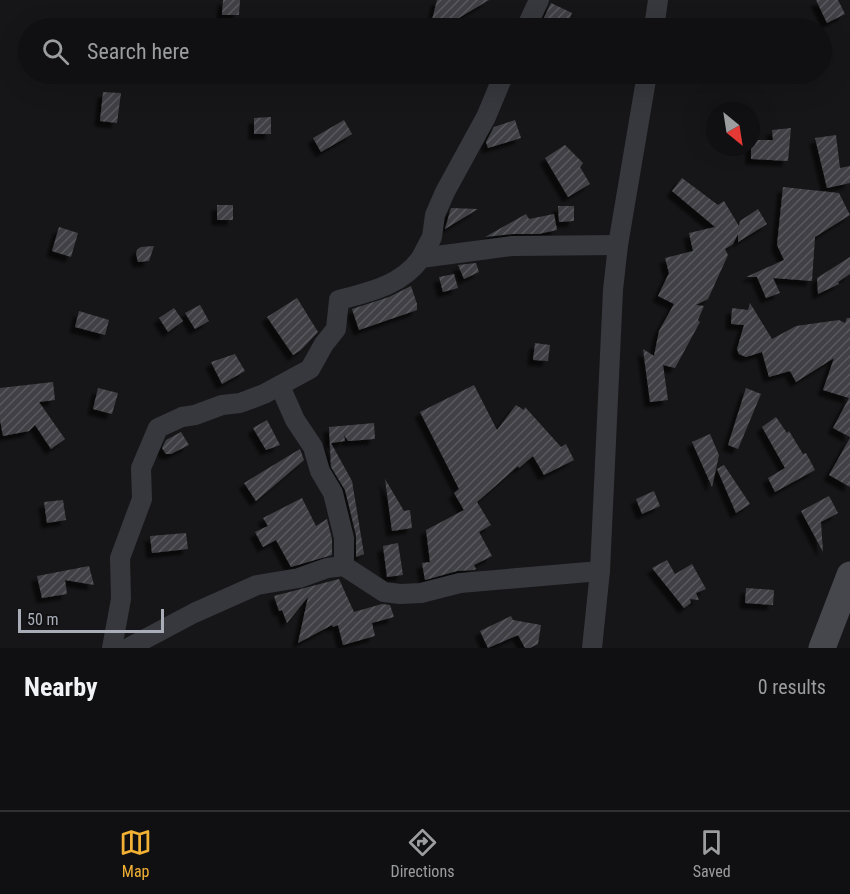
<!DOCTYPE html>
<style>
body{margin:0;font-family:"Roboto Condensed",sans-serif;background:#1e1e20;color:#f1f3f6}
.compass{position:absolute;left:706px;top:102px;width:54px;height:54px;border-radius:50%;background:#101012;box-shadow:0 6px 24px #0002;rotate:150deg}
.scale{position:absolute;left:18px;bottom:15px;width:146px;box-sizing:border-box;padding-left:6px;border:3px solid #a8adb8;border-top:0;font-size:16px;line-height:21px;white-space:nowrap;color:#a8adb8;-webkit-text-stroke:4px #111113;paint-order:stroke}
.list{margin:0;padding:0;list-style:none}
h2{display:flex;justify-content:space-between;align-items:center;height:78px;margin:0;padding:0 24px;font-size:26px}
h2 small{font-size:20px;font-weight:400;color:#9c9d9f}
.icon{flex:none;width:33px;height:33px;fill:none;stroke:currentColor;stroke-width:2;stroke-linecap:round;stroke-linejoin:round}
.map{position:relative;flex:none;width:850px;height:648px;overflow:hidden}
.search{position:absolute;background:#101012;box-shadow:0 6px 24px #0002;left:18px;right:18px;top:18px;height:66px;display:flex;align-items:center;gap:15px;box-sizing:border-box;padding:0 21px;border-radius:33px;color:#9c9d9f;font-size:22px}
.sheet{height:162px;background:#101012}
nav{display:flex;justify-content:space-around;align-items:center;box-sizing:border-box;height:84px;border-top:2px solid #303032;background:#101012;font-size:16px;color:#9c9d9f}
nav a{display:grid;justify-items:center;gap:3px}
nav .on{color:#f2b134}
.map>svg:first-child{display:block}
.building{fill:url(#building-hatch);filter:url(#shadow)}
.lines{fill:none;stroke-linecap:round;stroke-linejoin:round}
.minor{stroke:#37383d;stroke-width:20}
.secondary{stroke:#45474d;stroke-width:27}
</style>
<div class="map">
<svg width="850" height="648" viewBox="0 0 850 648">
<defs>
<pattern id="building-hatch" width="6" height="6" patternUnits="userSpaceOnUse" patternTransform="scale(1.5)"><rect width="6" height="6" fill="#404145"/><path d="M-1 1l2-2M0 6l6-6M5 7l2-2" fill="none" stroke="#595a5e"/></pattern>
<filter id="shadow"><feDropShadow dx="-5.5" dy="5.5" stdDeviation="1.5" flood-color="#0009"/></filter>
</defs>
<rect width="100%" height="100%" fill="#161618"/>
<g class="building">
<polygon points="223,0 240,0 239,15 222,15"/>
<polygon points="437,0 489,0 442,28 430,28"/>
<polygon points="816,0 838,0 845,14 827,23"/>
<polygon points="551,3 572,13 565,28 539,28"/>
<polygon points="103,92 121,93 117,123 100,121"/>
<polygon points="271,117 271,134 254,134 254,118"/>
<polygon points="344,120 352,134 321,152 313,138"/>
<polygon points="515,120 521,138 488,148 486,142 494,127"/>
<polygon points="791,128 788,161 751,159 751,140 773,140 772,130"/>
<polygon points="836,135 840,168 850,166 850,183 827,188 815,138"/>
<polygon points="565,145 583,163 580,167 590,184 568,197 545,158"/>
<polygon points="682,178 718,205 724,201 739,226 740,221 758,209 767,224 738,242 738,234 733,244 725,249 728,255 708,299 696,305 704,306 698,320 700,322 675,368 663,365 668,400 650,402 643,349 654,356 659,331 674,304 658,296 669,273 665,258 693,251 689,233 715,227 672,191"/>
<polygon points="783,187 839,193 850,215 815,237 812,281 773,278 780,293 766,298 757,277 746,277 784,260 777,245"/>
<rect x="217" y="205" width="16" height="15"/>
<polygon points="558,206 574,206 574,221 559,222"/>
<polygon points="451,208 478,209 445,229"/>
<polygon points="526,214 529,219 554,214 557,230 538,234 512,234 485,237"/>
<polygon points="59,227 78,233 71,257 52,251"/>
<polygon points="154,246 149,261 138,262 136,254 137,250 141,247"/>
<polygon points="850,257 850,274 838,282 839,284 818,294 817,278"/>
<polygon points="476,263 479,272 464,279 458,265"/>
<polygon points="454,274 458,288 443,292 439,277"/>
<polygon points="411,286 417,304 417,310 359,330 352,309 389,297"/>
<polygon points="297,298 318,332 301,350 293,355 267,317"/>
<polygon points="750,303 772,339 796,326 839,320 845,323 847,318 850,318 850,437 833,428 849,398 823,390 834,358 796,382 790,371 769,377 762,352 746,357 739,354 737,349 744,325 731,324 732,308 748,310"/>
<polygon points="200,305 209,321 195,329 185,313"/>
<polygon points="174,308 183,321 168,332 159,318"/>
<polygon points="79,311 109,320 105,335 75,327"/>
<polygon points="535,343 550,345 548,361 533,360"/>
<polygon points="235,354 245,371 222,384 211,362"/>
<polygon points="53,382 55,400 39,402 65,439 51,449 35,425 29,431 3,436 0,420 0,388"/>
<polygon points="474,385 497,430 516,405 524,410 525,407 561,447 566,444 574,460 544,475 533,456 519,468 518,466 477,502 491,525 479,532 492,556 474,565 476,569 474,570 457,571 425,580 422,563 430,562 426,530 464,510 454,493 459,489 420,412"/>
<polygon points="98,388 118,393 112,414 93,409"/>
<polygon points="746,388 761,394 738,449 728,445"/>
<polygon points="776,417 787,433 789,431 803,454 806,453 815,470 775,492 768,478 785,468 762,427"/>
<polygon points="267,420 280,445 266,450 253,428"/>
<polygon points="374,423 375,439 348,441 344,435 345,441 331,443 352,481 364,554 356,557 356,535 345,490 331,467 329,427"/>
<polygon points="181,432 189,445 171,454 166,454 162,448 166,440"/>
<polygon points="710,434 719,455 712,487 692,442"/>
<polygon points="850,438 850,487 829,475"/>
<polygon points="300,449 304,460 256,501 244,483"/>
<polygon points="724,465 750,504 736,513 717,469"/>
<polygon points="385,479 404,511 410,510 412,528 392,531"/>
<polygon points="654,491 660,506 642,514 636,499"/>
<polygon points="829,496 838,513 821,522 823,552 801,511"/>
<polygon points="302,498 316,526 327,519 332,539 332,555 291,567 276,540 263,547 255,532 268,526 263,518"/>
<polygon points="63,500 66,520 47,523 44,502"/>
<polygon points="186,533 188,549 152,553 150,536"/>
<polygon points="398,543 403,575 387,577 383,546"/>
<polygon points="667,560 675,574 692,564 706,589 696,593 699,600 690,599 691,603 684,608 652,568"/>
<polygon points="89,566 94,585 65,580 67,594 42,598 37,576"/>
<polygon points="339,579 354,612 382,604 390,605 394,617 372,623 375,636 343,645 338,625 333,627 332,625 298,643 308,597 287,623 282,610 279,611 274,596"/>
<polygon points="746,588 774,590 773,605 745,603"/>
<polygon points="511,616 513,620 541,625 538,644 530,648 525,648 518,635 488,648 480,631"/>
</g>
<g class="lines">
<g class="minor">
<polyline points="526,28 539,0"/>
<polyline points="654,28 658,0"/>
<polyline points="504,74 486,117 445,192 435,215 432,237 421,258 512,246 618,245"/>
<polyline points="280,386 295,420 313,447 320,471 333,493 344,538 344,566"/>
<path d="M 112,648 L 121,599 L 120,558 L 142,499 L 141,468 L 158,428 L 182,417 L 195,415 L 222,405 L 240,403 L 264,394 L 310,369 L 324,344 L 336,329 L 339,300 C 370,292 402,285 421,258"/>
<polyline points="128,648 194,613 257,585 299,578 327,568 344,566 384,592 400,594 421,593 460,583 600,571"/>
<polyline points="592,648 600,571 613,290 618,245 647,74"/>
</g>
<polyline class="secondary" points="822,648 850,575"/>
</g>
</svg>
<svg class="compass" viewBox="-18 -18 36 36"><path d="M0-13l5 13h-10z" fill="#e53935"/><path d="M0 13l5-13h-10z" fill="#9c9d9f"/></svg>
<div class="scale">50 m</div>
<div class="search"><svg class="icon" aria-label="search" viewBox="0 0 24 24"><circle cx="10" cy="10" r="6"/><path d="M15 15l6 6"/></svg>Search here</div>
</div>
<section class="sheet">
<h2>Nearby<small>0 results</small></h2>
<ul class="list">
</ul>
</section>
<nav>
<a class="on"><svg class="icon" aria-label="map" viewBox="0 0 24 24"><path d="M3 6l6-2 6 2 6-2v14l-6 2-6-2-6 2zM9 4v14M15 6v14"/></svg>Map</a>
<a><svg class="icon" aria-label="directions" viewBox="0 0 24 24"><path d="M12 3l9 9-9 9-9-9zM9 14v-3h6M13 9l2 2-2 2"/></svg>Directions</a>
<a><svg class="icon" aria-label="saved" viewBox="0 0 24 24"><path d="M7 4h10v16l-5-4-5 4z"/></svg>Saved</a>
</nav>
